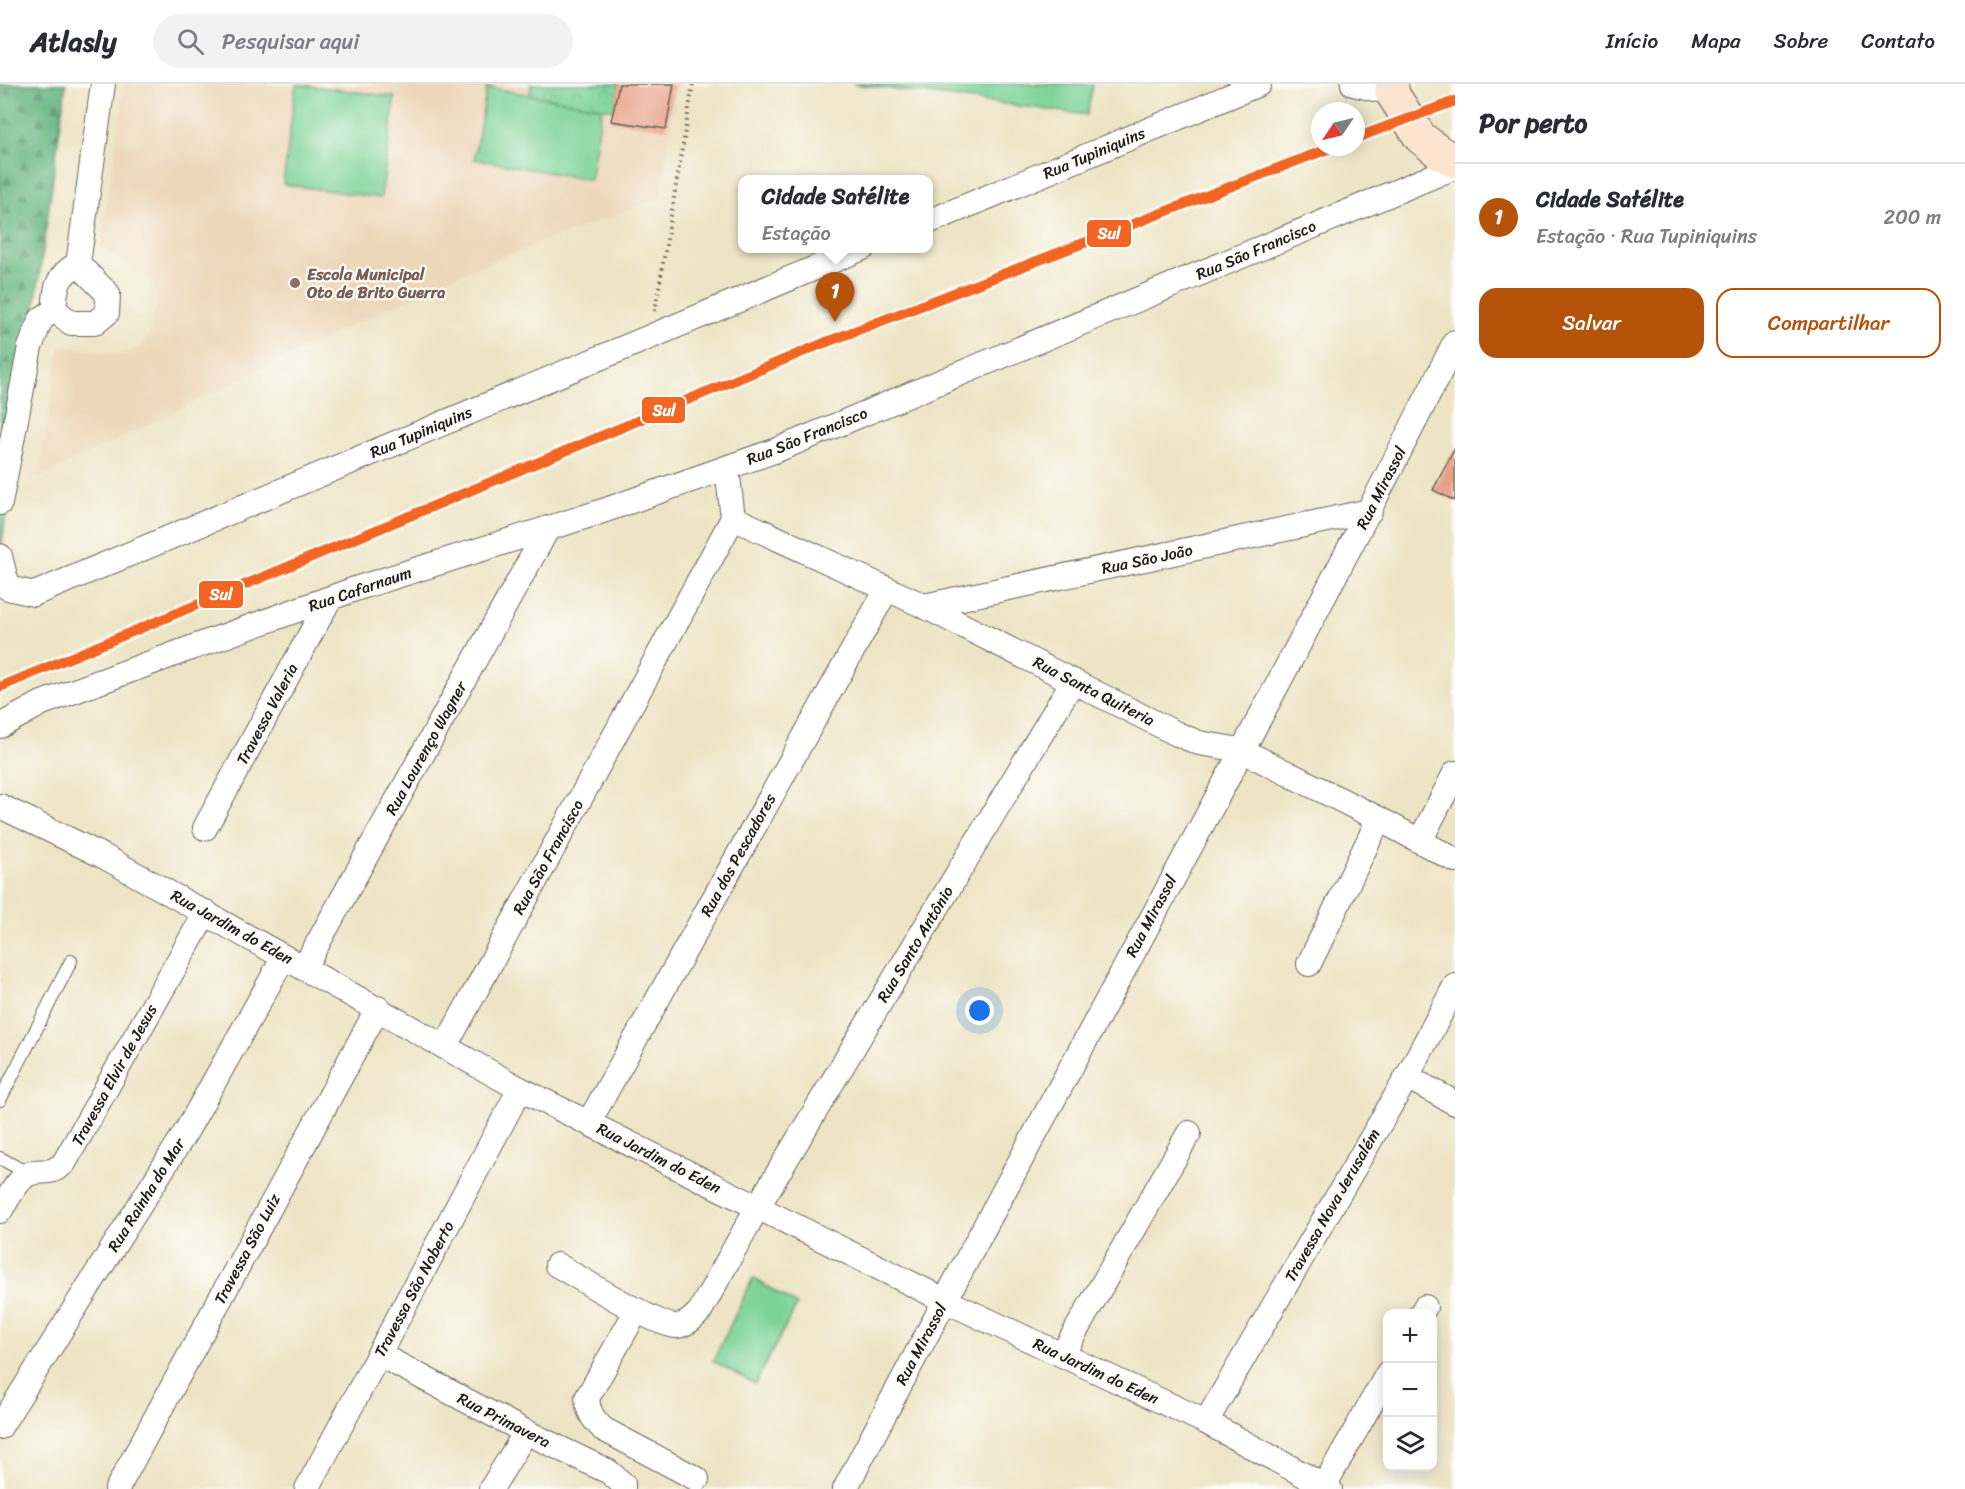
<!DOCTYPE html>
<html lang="pt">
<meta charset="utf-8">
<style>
body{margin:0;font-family:Sriracha,sans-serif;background:#f2f2f3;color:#2b2b33}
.controls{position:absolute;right:18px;bottom:18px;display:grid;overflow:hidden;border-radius:12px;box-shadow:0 3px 15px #0003}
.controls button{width:54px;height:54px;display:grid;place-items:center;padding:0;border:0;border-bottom:2px solid #e1e1e2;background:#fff;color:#2b2b33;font:30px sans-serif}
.compass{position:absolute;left:1311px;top:18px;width:54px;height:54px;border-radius:50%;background:#fff;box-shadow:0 3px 15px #0003;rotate:235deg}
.you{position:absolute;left:980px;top:927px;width:21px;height:21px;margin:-15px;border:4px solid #fff;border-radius:50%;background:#1a73e8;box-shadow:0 0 0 9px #1a73e833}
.badge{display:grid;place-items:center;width:39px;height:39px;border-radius:50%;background:#b45309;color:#fff;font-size:20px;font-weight:700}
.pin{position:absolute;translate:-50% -50px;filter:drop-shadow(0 2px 3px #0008)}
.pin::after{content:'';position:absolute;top:32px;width:21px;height:18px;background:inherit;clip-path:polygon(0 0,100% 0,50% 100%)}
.popup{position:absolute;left:738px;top:91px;width:195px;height:78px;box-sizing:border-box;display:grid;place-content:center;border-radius:12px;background:#fff;filter:drop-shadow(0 2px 4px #0005);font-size:20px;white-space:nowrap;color:#7c7c81}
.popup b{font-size:22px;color:#2b2b33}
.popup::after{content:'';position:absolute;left:50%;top:100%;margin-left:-12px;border:12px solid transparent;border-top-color:#fff}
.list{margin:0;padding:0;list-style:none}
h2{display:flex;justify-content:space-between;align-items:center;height:78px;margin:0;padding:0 24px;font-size:26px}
h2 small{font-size:20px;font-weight:400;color:#7c7c81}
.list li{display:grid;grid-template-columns:39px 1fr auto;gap:18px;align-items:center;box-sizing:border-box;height:108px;padding:0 24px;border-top:2px solid #e1e1e2}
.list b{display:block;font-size:22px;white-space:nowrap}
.list p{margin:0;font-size:20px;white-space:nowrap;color:#7c7c81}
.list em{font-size:20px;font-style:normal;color:#7c7c81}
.actions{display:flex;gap:12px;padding:18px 24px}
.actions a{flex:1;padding:14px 0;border:2px solid #b45309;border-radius:18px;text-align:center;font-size:21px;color:#b45309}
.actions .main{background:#b45309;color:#fff}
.icon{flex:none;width:33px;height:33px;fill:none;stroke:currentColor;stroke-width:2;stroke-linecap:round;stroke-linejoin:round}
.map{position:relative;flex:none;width:1455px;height:1405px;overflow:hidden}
header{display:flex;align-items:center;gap:36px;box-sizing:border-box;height:84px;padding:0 30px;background:#fff;border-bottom:2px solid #e1e1e2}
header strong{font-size:28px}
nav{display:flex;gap:33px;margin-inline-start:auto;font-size:21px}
.search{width:420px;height:54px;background:#f2f2f3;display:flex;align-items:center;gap:15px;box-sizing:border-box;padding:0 21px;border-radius:33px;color:#7c7c81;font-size:22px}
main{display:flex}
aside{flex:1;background:#fff}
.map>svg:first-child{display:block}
.built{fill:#edd7ba}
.forest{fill:url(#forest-firs);stroke:#40684e;stroke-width:1.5}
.park{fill:url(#park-crowns);stroke:#4c785a;stroke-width:1.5}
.garden{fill:#7cd397;stroke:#4c785a;stroke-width:1.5}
.building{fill:#e9a088}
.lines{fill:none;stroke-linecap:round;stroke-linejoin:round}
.service-casing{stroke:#656257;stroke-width:14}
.minor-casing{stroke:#656257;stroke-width:26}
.secondary-casing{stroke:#656257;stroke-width:35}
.path{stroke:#656257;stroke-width:4;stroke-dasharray:1.5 4.5;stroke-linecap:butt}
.service{stroke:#fff;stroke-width:12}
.minor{stroke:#fff;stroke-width:24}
.secondary{stroke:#fde4d1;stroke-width:33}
.rail-1-casing{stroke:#fdfcf7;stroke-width:15}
.rail-1{stroke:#f26522;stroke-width:10}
.education-dot{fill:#8d6e63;stroke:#fdfcf7;stroke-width:2}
.labels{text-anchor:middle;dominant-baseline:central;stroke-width:4.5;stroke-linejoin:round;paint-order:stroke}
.street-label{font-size:16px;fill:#1c1c1c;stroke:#fdfcf7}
.education-label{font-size:16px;font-weight:bold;fill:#785e54;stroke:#fdfcf7;text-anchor:start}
.line-badge{stroke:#fdfcf7;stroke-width:2}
.badge-label{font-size:16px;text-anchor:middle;font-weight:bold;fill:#fff}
</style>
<header>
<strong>Atlasly</strong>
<div class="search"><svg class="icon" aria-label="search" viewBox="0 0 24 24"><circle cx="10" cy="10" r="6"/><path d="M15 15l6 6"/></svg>Pesquisar aqui</div>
<nav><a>Início</a><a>Mapa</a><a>Sobre</a><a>Contato</a></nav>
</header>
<main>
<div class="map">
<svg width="1455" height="1405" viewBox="0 0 1455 1405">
<defs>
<pattern id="forest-firs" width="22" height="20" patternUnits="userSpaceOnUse" patternTransform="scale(1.5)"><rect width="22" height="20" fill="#65b580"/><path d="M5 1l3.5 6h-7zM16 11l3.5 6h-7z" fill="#529268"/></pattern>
<pattern id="park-crowns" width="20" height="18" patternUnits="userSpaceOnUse" patternTransform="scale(1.5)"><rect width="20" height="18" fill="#7cd397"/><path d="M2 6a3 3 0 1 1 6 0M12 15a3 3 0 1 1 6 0" fill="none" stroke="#6bb582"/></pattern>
</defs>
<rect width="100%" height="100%" fill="#fdfcf7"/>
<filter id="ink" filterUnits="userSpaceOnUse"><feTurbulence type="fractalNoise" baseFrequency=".0167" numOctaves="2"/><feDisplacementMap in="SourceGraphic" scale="12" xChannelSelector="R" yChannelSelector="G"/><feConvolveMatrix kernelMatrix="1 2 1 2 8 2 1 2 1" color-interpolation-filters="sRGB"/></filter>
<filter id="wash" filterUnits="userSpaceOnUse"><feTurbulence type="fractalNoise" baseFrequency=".008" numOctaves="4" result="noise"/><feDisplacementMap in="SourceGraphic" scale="24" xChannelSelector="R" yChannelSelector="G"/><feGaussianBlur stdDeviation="1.35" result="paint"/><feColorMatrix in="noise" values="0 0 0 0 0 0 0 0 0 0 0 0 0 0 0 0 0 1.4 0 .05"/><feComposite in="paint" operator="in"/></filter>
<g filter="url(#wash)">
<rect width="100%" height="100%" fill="#ede4c5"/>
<polygon class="built" points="125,0 678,0 660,114 451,193 38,394 60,262 122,271 138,264 148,254 153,240 157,219 154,204 146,193 100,163"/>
<polygon class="forest" points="0,0 66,0 0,475"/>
<polygon class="park" points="531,0 619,0 614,26 530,11"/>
<g class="garden">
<polygon points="296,0 395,13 381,114 283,100"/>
<polygon points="853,0 1093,0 1087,31"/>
<polygon points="487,3 602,24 590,96 474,75"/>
<polygon points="753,1194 797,1221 755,1300 713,1277"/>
</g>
<g id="blocks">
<g class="building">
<polygon points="619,0 674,0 666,45 611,37"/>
<polygon points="1455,364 1455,417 1433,406"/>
</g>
</g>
</g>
<g filter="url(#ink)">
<use href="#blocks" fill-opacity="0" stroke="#656257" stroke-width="1.5"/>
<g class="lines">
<g class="service-casing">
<g id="service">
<polyline points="0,1016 71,877"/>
<polyline points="0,1074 29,1090"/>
</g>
</g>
<g class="minor-casing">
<g id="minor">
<polyline points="1353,0 1392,9"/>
<polyline points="928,138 1259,0"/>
<path d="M 78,180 L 108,210 L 107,229 L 95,239 L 71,239 L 55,226 C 54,205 58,190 78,180 L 103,0"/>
<polyline points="0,419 30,263 41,235 55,226"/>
<polyline points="733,434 924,522 1177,650 1199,659 1241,666 1379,735 1455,776"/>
<polyline points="0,472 8,504 34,510 863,164"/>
<polyline points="924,522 1370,427"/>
<polyline points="0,642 42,619 191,564 358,504 597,429 777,366 1455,83"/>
<polyline points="0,722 103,772 520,1005 944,1216 1206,1338 1330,1405"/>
<polyline points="205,744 329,516"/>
<polyline points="1420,757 1455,689"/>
<polyline points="1309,880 1379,735"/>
<polyline points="304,884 548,444"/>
<polyline points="445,963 733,434 727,385"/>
<polyline points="1407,993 1455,1019"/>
<polyline points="589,1038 887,505"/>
<path d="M 0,1127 C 7,1117 17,1095 29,1090 C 43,1083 47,1094 64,1079 L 206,828"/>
<path d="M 557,1181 C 578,1193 658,1243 677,1242 C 687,1241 694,1234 700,1227 L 757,1124 L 1073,597"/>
<path d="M 637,1226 L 587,1314 C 588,1328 593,1335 603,1345 L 697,1395"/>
<polyline points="1421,1230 1425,1223"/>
<polyline points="380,1271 526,1348 609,1388 623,1400 623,1405"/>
<polyline points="1062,1271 1189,1049"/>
<polyline points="1206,1338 1407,993 1455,902"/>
<polyline points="0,1343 187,1046 284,873"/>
<polyline points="1324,1402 1388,1289"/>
<polyline points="117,1405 378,924"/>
<polyline points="307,1405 520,1005"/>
<polyline points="491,1405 526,1348"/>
<path d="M 845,1405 C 1046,1021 1261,645 1455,258"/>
</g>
</g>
<g class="secondary-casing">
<polyline id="secondary" points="1392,0 1392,9 1420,53 1439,68 1455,77"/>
</g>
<polyline class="path" points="655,227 693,0"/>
<use href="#service" class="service"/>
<use href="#minor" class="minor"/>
<use href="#secondary" class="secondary"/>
<g class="rail-1-casing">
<g id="rail-1">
<polyline points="1356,54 1455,17"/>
<polyline points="0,603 824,259 1333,63"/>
</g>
</g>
<use href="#rail-1" class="rail-1"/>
</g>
</g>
<circle class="education-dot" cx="295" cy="199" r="6"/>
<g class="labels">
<g class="street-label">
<text transform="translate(1094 69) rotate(-23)">Rua Tupiniquins</text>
<text transform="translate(1256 166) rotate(-23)">Rua São Francisco</text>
<text transform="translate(421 348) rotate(-23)">Rua Tupiniquins</text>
<text transform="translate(807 352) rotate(-22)">Rua São Francisco</text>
<text transform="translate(1381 404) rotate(-63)">Rua Mirassol</text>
<text transform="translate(1147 475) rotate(-12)">Rua São João</text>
<text transform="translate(360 505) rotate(-19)">Rua Cafarnaum</text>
<text transform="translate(1094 607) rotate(27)">Rua Santa Quiteria</text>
<text transform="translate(267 630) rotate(-62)">Travessa Valeria</text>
<text transform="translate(426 664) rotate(-61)">Rua Lourenço Wagner</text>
<text transform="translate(738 771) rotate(-61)">Rua dos Pescadores</text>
<text transform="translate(548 773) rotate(-61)">Rua São Francisco</text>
<text transform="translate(1151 832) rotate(-62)">Rua Mirassol</text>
<text transform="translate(232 843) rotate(29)">Rua Jardim do Eden</text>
<text transform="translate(915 860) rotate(-59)">Rua Santo Antônio</text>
<text transform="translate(114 991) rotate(-61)">Travessa Elvir de Jesus</text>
<text transform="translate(659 1074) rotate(27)">Rua Jardim do Eden</text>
<text transform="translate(146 1111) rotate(-58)">Rua Rainha do Mar</text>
<text transform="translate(1332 1121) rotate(-60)">Travessa Nova Jerusalém</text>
<text transform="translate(247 1165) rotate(-62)">Travessa São Luiz</text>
<text transform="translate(414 1205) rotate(-62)">Travessa São Noberto</text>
<text transform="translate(921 1260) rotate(-62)">Rua Mirassol</text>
<text transform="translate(1096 1287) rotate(25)">Rua Jardim do Eden</text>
<text transform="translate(504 1336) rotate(27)">Rua Primavera</text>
</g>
<g class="education-label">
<text x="307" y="190">Escola Municipal<tspan x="307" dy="18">Oto de Brito Guerra</tspan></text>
</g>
</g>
<g class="line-badge">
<rect x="1086" y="135" width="46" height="29" rx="6" fill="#f26522"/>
<rect x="641" y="312" width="45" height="28" rx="6" fill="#f26522"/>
<rect x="198" y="496" width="46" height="29" rx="6" fill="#f26522"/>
</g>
<g class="badge-label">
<text x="1109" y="155">Sul</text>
<text x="664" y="332">Sul</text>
<text x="221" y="516">Sul</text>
</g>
</svg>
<div class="controls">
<button>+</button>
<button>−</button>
<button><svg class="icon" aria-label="layers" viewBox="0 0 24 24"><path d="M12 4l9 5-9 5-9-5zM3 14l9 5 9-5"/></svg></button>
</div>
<svg class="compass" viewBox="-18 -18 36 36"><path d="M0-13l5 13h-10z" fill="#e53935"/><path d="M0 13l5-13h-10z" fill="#7c7c81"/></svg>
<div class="you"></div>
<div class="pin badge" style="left:835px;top:238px">1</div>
<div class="popup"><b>Cidade Satélite</b>Estação</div>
</div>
<aside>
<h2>Por perto<small></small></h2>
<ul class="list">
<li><span class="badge">1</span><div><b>Cidade Satélite</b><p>Estação · Rua Tupiniquins</p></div><em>200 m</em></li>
</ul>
<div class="actions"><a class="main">Salvar</a><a>Compartilhar</a></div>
</aside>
</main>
